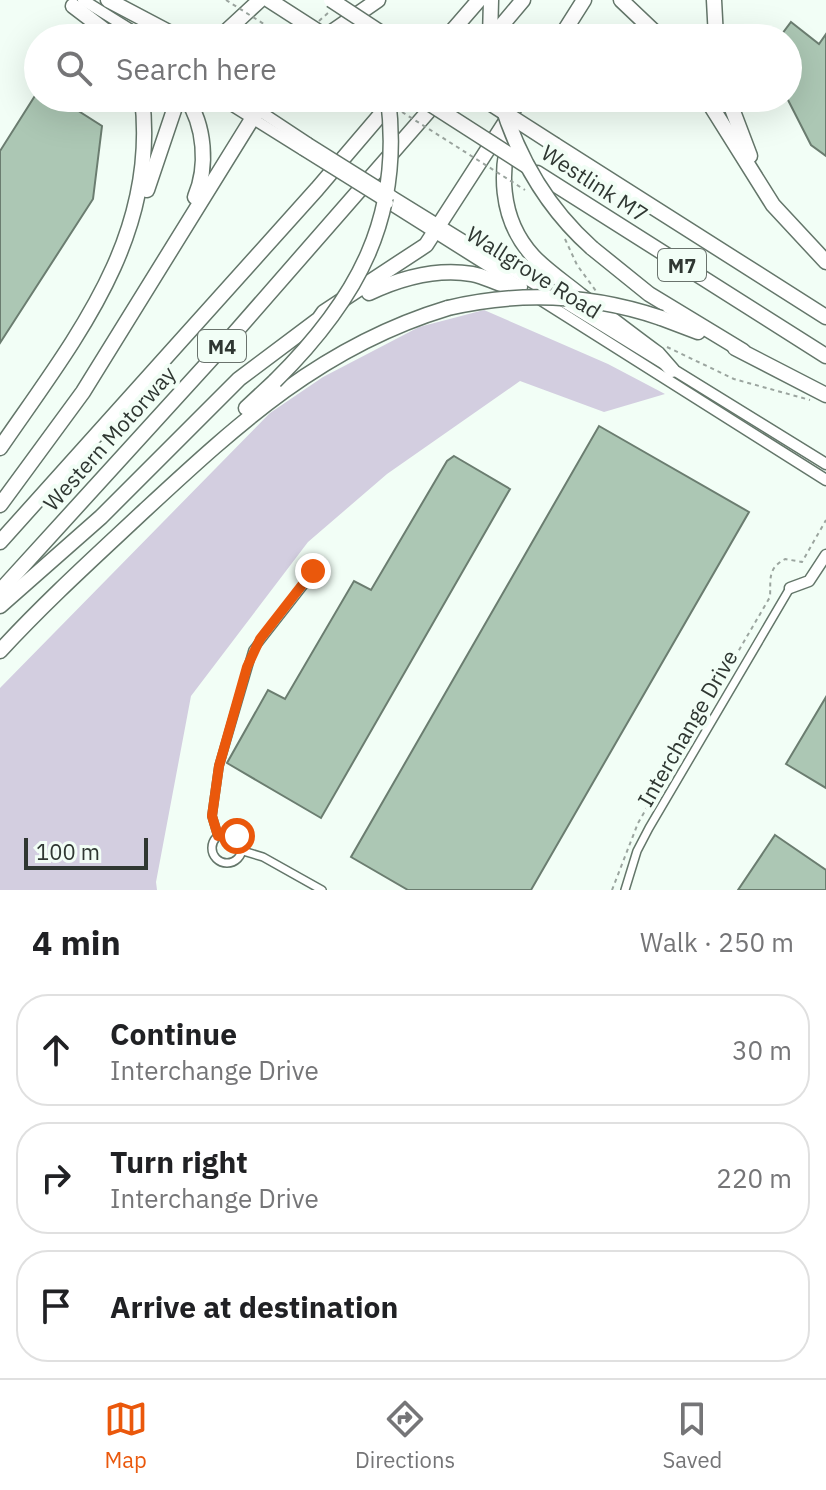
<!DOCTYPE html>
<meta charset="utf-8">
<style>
body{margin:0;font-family:"IBM Plex Sans",sans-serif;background:#f2f2f2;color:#202124}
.scale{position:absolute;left:24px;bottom:20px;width:124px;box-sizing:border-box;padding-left:8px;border:4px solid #2f3732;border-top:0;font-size:22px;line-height:28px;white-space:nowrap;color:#2f3732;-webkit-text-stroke:6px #f2fef6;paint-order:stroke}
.stop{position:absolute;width:24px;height:24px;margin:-18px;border:6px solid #ea580c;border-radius:50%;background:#fff}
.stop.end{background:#ea580c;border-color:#fff;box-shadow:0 2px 8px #0008}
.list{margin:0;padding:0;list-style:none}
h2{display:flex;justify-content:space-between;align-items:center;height:104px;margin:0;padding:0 32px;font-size:34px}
h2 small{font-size:26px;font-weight:400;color:#757577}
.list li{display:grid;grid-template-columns:52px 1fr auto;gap:24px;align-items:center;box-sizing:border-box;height:112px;margin:0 16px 16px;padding:0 16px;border:2px solid #e0e0e0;border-radius:32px}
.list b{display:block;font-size:30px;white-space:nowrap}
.list p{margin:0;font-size:26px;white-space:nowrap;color:#757577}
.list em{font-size:26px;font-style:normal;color:#757577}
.icon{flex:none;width:44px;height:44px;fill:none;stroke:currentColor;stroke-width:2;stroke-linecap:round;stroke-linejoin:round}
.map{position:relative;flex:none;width:826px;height:890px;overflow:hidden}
.search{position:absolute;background:#fff;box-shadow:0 8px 32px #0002;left:24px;right:24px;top:24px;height:88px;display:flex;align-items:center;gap:20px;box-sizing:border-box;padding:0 28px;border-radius:44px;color:#757577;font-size:30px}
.sheet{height:488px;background:#fff}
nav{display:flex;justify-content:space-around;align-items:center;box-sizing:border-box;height:112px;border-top:2px solid #e0e0e0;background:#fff;font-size:22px;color:#757577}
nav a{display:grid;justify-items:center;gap:4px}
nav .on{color:#ea580c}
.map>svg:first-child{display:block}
.green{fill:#d3cee0}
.building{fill:#acc7b4;stroke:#6b7d70;stroke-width:2}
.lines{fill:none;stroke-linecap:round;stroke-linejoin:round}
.minor-casing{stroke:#64766a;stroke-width:10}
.secondary-casing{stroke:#64766a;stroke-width:13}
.motorway-casing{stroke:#64766a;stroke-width:17}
.path{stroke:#9ba59f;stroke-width:2;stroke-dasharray:4 4;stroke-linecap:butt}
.minor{stroke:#fff;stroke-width:7}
.secondary{stroke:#fff;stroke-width:10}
.motorway{stroke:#fff;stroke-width:14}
.secondary-bridge-casing{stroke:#64766a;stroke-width:13;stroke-linecap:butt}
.motorway-bridge-casing{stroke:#64766a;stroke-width:17;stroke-linecap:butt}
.path-bridge{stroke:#9ba59f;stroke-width:2;stroke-dasharray:4 4;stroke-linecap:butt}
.secondary-bridge{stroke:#fff;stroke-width:10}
.motorway-bridge{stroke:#fff;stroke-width:14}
.route{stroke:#ea580c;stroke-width:10}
.labels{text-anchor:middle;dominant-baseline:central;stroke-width:8;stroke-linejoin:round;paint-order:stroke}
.shield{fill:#f2fef6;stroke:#6a736d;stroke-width:2}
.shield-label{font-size:20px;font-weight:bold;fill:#2f3732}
.street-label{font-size:22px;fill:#2f3732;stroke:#f2fef6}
</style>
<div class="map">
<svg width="826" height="890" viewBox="0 0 826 890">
<rect width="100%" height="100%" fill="#f2fef6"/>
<polygon class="green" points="484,310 608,364 665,394 604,412 520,381 387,474 308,542 191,696 156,882 157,890 0,890 0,688 270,413 323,377 419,327"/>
<g class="building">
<polygon points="791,22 819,44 826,34 826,156 811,145 787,98 788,85 794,77 788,72 788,38 779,38"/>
<polygon points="38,91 38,98 58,98 102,126 93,199 0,343 0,151"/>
<polygon points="599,426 749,512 531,890 408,890 351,857"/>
<polygon points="454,456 510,489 321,818 227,763 268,690 285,699 354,581 371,590 447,461"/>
<polygon points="826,697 826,788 786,764"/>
<polygon points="775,835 826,870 826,890 738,890"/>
</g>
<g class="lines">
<g class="minor-casing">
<g id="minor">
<circle cx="227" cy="848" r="15"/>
<polyline points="218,836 212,816 219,766 253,650 322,562"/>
<polyline points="243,851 263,857 322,890"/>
<polyline points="625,890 637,851 649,828 790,588"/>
</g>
</g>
<g class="secondary-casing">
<g id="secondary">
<polyline points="83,0 144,38"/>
<polyline points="220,98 303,150"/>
<polyline points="240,98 308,143"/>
<polyline points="392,196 826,464"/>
<polyline points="388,203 518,285"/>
<polyline points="538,298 826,480"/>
<polyline points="790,588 809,581 826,555"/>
</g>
</g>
<g class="motorway-casing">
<g id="motorway">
<polyline points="108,0 180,38"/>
<polyline points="621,0 661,38"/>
<polyline points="714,0 716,38"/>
<polyline points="73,6 115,38"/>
<polyline points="219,38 260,0"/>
<polyline points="323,38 378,0"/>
<polyline points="446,38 479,0"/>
<polyline points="490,38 491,0"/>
<polyline points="491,38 523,0"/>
<polyline points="560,38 584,0"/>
<path d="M 186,98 C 205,125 208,167 195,197"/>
<polyline points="706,98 773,205 826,262"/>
<polyline points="728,98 750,156"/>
<path d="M 514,123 C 498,168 499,219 533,256 C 546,270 564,282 580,295 C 606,315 632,335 658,354 L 672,370"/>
<polyline points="555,145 826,317"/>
<polyline points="537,173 826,356"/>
<polyline points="147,190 175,107"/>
<polyline points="592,248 649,294 743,351"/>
<path d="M 369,293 C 401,278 436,268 472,274 C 489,277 502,288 520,287"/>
<polyline points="661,318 698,332"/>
<polyline points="735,348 826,395"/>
<polyline points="246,408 275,381"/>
<path d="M 0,448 C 74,340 159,238 142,98"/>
<polyline points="0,505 83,392 265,98"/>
<polyline points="0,542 317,189 393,100"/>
<polyline points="0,591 225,344 440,98"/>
<polyline points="0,606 101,517 239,379 319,319 324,312 426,245 521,98"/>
<path d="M 0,651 C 46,601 96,556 145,510 C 239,423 322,346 448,308"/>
</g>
</g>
<g class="path">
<polyline points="319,21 329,12"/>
<polyline points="565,239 577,265 596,291"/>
<polyline points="667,347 734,379 810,400"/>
<path d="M 612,890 L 638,823 L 770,597 C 771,579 767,569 785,559 L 802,562 L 826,520"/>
</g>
<use href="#minor" class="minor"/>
<use href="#secondary" class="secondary"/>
<use href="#motorway" class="motorway"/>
<g class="secondary-bridge-casing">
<g id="secondary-bridge">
<polyline points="308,143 391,195"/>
<polyline points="303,150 388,203"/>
</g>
</g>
<g class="motorway-bridge-casing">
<g id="motorway-bridge">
<polyline points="269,0 328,38"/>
<polyline points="331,0 389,38"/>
<polyline points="421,98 527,166"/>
<polyline points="482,98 555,145"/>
<path d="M 500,98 C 517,156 547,208 592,248"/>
<path d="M 448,308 C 520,291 590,294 661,318"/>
<path d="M 275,381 C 358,299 403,217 388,98"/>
</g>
</g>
<g class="path-bridge">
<polyline points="226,0 286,38"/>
<polyline points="402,112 525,190"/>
</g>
<use href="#secondary-bridge" class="secondary-bridge"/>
<use href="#motorway-bridge" class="motorway-bridge"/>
</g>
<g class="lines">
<polyline class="route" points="237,836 230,833 218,836 212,816 219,766 247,667 260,639 313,571"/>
</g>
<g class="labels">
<g class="shield">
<rect x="658" y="249" width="48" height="32" rx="6"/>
<rect x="198" y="330" width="48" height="32" rx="6"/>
</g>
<g class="shield-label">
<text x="682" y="265">M7</text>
<text x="222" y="346">M4</text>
</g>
<g class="street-label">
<text transform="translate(595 183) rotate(33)">Westlink M7</text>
<text transform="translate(534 272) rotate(32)">Wallgrove Road</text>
<text transform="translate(109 438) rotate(-48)">Western Motorway</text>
<text transform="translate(687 728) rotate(-60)">Interchange Drive</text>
</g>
</g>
</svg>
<div class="scale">100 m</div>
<div class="stop" style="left:237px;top:836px"></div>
<div class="stop end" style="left:313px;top:571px"></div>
<div class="search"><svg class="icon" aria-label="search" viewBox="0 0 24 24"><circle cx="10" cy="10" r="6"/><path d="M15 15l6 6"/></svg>Search here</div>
</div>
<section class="sheet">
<h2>4 min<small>Walk · 250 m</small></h2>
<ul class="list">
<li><svg class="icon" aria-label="ahead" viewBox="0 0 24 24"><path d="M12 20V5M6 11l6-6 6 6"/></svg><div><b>Continue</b><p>Interchange Drive</p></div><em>30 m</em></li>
<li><svg class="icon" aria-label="right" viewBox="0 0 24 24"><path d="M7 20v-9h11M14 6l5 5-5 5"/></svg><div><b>Turn right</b><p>Interchange Drive</p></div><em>220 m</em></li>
<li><svg class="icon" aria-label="arrive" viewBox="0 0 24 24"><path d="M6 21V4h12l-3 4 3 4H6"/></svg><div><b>Arrive at destination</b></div></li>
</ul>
</section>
<nav>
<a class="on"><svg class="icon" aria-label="map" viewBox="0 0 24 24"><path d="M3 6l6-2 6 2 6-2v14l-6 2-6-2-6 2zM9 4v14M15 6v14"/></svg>Map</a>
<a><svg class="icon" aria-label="directions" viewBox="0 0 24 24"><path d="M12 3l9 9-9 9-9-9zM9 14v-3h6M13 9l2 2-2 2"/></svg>Directions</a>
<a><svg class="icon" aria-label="saved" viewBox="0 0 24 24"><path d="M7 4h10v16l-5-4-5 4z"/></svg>Saved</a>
</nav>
